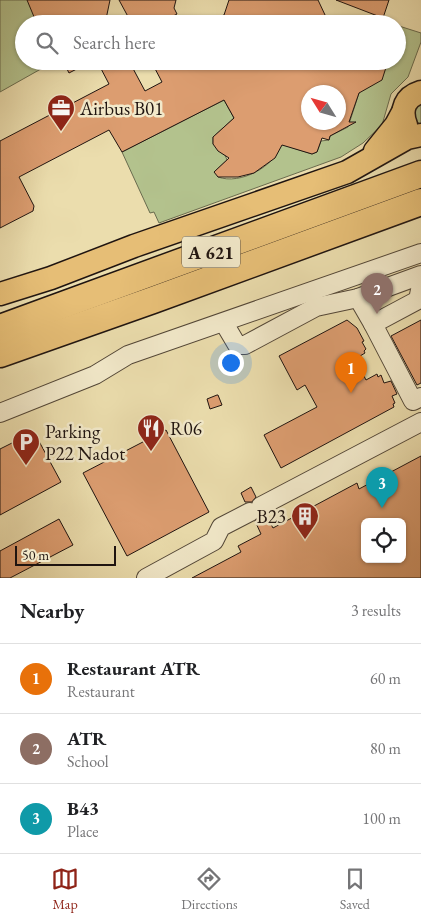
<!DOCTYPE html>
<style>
body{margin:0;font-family:"EB Garamond",serif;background:#f2f2f2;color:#202124}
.controls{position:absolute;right:15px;bottom:15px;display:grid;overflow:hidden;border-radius:8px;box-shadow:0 1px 4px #0004}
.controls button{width:45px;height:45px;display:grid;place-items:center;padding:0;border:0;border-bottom:1px solid #e0e0e0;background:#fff;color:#202124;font:25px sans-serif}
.compass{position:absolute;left:301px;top:85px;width:45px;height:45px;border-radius:50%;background:#fff;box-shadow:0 1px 4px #0004;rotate:307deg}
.scale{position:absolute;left:15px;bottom:12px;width:101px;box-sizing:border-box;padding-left:5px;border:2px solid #1f1410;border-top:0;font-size:14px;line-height:18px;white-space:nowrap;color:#1f1410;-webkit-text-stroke:4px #f2e9ca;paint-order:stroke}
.you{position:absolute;left:230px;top:362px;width:18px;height:18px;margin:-12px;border:4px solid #fff;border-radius:50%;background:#1a73e8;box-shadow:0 0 0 8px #1a73e833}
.badge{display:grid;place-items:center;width:32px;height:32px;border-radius:50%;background:#8f2418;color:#fff;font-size:16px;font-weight:700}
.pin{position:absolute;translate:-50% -41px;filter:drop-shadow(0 1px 2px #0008)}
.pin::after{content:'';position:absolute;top:26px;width:18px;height:15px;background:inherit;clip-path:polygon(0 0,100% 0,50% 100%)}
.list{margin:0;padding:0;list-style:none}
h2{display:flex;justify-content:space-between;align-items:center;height:65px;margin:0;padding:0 20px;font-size:21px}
h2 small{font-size:16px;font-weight:400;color:#757577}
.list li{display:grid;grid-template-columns:32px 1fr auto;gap:15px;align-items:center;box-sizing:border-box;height:70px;padding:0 20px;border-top:1px solid #e0e0e0}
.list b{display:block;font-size:19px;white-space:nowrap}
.list p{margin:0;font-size:16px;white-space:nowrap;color:#757577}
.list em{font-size:16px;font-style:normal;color:#757577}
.icon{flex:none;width:28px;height:28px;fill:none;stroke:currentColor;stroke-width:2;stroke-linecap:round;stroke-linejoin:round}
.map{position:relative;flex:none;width:421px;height:578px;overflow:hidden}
.search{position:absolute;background:#fff;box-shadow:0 1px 4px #0004;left:15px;right:15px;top:15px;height:55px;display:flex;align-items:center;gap:12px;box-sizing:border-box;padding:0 18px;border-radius:28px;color:#757577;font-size:19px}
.sheet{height:275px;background:#fff}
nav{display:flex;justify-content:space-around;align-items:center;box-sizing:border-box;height:70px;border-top:1px solid #e0e0e0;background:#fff;font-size:14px;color:#757577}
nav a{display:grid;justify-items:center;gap:2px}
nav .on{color:#8f2418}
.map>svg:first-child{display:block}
.green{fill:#b3c28d;stroke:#696b4e}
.building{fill:#dc9d70;stroke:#1f1410;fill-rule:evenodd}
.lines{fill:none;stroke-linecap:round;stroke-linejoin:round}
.minor-casing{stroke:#524637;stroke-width:20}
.major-casing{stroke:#1f1410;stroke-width:25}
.highway-casing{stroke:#1f1410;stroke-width:29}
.minor{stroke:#f2e9ca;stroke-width:18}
.major{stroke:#e6be76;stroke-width:22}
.highway{stroke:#e6be76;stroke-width:26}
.labels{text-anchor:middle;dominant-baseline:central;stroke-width:5;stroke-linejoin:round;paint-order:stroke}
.shield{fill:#f2e9ca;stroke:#5e5448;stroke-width:1}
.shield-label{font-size:18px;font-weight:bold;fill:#1f1410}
.poi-label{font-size:19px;fill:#1f1410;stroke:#f2e9ca;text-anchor:start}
</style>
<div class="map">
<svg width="421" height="578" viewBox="0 0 421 578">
<rect width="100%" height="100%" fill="#ebddad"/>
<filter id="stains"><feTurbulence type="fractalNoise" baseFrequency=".004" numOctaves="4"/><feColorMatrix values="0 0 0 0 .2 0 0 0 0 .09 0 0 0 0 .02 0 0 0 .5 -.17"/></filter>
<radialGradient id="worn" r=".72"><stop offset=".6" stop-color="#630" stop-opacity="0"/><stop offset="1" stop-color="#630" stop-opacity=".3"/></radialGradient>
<g class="green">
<polygon points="0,0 31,0 43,24 24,24 24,61 55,61 0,92"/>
<path d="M 399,26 L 421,33 L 421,42 L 408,77 L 391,94 L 382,125 L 363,143 L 341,157 L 159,223 L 154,212 L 150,213 L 122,152 L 224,100 L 234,118 L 213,137 L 213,144 L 225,155 L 227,160 L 216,170 L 218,177 C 240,185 275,167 281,144 L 312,154 L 317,152 L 321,141 L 329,140 L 330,136 L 348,127 L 359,93 L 388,61 L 397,61 Z"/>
<polygon points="421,102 421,125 414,119 414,109"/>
</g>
<g class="building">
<polygon points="27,0 110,0 105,24 89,24 86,17 72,24 37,24"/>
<polygon points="119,0 176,0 174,8 177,14 158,24 132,24"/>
<polygon points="229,0 318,0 326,17 313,24 206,24 224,15"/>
<polygon points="336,0 389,0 383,18"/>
<polygon points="63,61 92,61 69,73"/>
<path d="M 97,61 L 129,61 L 145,91 L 162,82 L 151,61 L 388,61 L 382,80 L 359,93 L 349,122 L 356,122 L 330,136 L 329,140 L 322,138 L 317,152 L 312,154 L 282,145 L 275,158 L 254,173 L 238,177 L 218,177 L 214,172 L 229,158 L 218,151 L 213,144 L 213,137 L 234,118 L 224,100 L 122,152 L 109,130 L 19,177 L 34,206 L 33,211 L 0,228 L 0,141 L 109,84 ZM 308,92 L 338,92 L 338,122 L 308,122 Z"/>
<polygon points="347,320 357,328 364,341 362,342 366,349 364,351 365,353 355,359 366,380 377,374 378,377 381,375 384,383 391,381 397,394 392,396 395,403 393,404 394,407 281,468 264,435 317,407 305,385 297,390 279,356"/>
<polygon points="421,320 421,383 417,385 391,336"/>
<polygon points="217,395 218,395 222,405 210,409 207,399"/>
<polygon points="166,430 209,512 127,556 83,473"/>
<polygon points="34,432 61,482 0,515 0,449"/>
<path d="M 421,456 L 421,578 L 192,578 L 241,552 L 238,546 L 261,534 L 255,521 L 259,516 L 266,515 L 273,528 L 357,483 L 359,489 ZM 365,522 L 402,522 L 402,559 L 365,559 Z"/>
<polygon points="251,487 256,497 252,502 245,502 241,493"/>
<polygon points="59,519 73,545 10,578 0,578 0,551"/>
</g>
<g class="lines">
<g class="minor-casing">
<g id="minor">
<polyline points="358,298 373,324 418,300 421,285"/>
<polyline points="224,323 237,345 245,345 316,307 358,298 421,275"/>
<polyline points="373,324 413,401 421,397"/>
<polyline points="0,413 95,375 128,355 421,253"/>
<polyline points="261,506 421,422"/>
<polyline points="146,578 214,541 221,527 250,512"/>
</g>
</g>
<g class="major-casing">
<g id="major">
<path d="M 406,125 C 400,109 405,97 421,92"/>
<polyline points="375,151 396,125 403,112"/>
<polyline points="0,294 51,278 134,246 347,172 407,138 421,135"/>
</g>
</g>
<g class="highway-casing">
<g id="highway">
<polyline points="0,328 421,174"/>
<polyline points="0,354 153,300 421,202"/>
</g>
</g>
<use href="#minor" class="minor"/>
<use href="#major" class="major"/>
<use href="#highway" class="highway"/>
</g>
<defs>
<g id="office-pin" transform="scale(1.4375)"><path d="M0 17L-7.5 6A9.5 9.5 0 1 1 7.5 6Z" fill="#8f2418" stroke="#f2e9ca"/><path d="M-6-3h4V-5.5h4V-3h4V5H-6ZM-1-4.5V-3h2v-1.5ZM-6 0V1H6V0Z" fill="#fff"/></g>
<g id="restaurant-pin" transform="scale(1.4375)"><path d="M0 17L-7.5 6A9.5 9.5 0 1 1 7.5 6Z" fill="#8f2418" stroke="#f2e9ca"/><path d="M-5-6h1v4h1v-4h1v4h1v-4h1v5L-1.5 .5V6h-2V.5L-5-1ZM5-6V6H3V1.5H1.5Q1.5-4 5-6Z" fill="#fff"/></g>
<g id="parking-pin" transform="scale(1.4375)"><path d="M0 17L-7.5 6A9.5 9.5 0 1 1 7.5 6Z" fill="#8f2418" stroke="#f2e9ca"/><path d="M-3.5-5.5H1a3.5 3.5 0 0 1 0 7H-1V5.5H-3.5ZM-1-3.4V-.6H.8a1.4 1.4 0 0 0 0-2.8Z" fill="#fff"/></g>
<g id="building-pin" transform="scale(1.4375)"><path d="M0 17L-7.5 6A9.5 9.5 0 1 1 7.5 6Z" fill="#8f2418" stroke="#f2e9ca"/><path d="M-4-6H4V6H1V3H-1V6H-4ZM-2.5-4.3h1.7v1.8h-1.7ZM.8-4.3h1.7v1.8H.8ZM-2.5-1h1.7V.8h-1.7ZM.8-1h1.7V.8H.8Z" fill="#fff"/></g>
</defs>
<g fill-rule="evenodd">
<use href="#office-pin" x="61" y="108"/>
<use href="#restaurant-pin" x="151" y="428"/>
<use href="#parking-pin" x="26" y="442"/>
<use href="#building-pin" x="305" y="516"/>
</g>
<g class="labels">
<rect class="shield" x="182" y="236.5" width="58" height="31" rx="4"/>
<g class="shield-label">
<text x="211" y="252">A 621</text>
</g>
<g class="poi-label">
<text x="80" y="108">Airbus B01</text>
<text x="170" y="428">R06</text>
<text x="45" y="431">Parking<tspan x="45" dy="22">P22 Nadot</tspan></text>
<text x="286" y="516" text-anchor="end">B23</text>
</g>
</g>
<rect width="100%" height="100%" filter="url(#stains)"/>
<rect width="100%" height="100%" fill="url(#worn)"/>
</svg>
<div class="controls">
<button><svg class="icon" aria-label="locate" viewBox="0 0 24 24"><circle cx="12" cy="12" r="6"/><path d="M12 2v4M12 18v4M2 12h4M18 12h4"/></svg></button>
</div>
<svg class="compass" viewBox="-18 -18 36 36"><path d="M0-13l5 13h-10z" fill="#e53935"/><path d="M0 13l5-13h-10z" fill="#757577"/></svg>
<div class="scale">50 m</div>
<div class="you"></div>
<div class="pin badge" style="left:351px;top:393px;background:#e8710a">1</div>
<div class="pin badge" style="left:377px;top:314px;background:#8d6e63">2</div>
<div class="pin badge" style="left:382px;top:508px;background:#0f9aa8">3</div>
<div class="search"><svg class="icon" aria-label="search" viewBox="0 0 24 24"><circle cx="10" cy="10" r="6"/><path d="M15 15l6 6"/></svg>Search here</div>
</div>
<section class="sheet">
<h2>Nearby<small>3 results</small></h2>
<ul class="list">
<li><span class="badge" style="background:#e8710a">1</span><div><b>Restaurant ATR</b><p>Restaurant</p></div><em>60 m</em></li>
<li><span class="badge" style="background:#8d6e63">2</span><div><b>ATR</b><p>School</p></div><em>80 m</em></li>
<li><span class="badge" style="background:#0f9aa8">3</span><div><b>B43</b><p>Place</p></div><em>100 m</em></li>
</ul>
</section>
<nav>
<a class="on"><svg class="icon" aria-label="map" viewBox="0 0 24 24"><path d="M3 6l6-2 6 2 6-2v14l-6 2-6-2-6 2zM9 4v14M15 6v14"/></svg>Map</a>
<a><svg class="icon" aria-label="directions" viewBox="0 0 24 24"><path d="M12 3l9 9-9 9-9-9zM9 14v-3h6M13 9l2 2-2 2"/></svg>Directions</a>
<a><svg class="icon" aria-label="saved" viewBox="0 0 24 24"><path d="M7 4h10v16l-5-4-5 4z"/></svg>Saved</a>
</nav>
